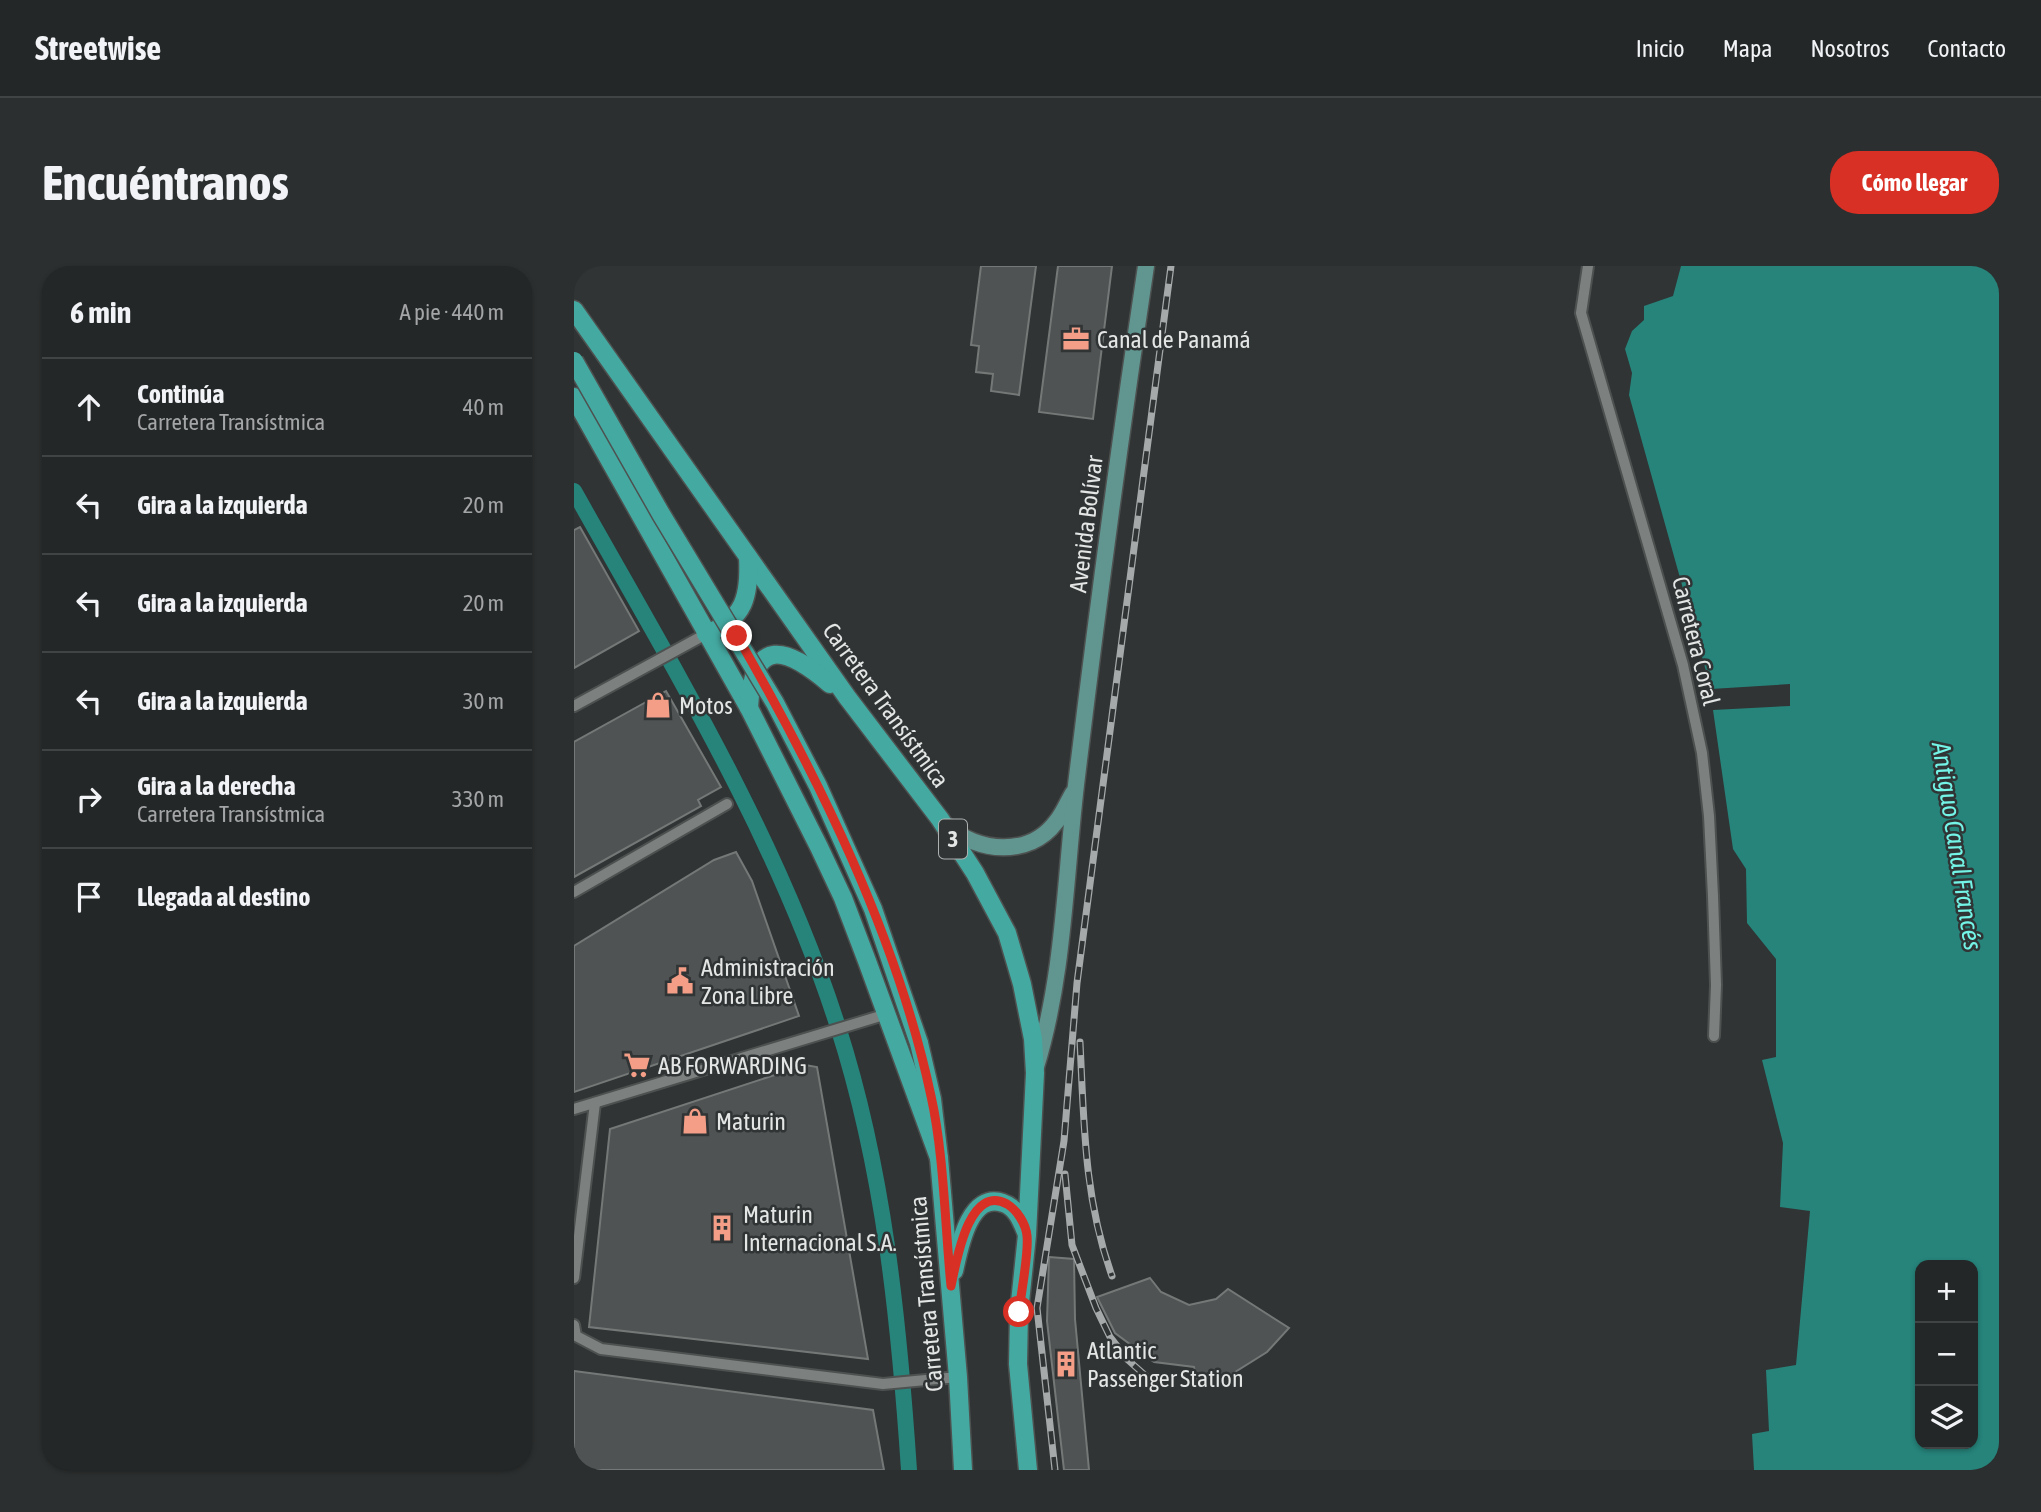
<!DOCTYPE html>
<html lang="es">
<meta charset="utf-8">
<style>
body{margin:0;font-family:"Asap Condensed",sans-serif;background:#2c2f2f;color:#f1f3f6}
.controls{position:absolute;right:21px;bottom:21px;display:grid;overflow:hidden;border-radius:14px;box-shadow:0 2px 5px #0004}
.controls button{width:63px;height:63px;display:grid;place-items:center;padding:0;border:0;border-bottom:2px solid #414444;background:#242727;color:#f1f3f6;font:35px sans-serif}
.stop{position:absolute;width:21px;height:21px;margin:-16px;border:5px solid #d93025;border-radius:50%;background:#fff}
.stop.end{background:#d93025;border-color:#fff;box-shadow:0 2px 7px #0008}
.list{margin:0;padding:0;list-style:none}
h2{display:flex;justify-content:space-between;align-items:center;height:91px;margin:0;padding:0 28px;font-size:30px}
h2 small{font-size:23px;font-weight:400;color:#a3a5a7}
.list li{display:grid;grid-template-columns:46px 1fr auto;gap:21px;align-items:center;box-sizing:border-box;height:98px;padding:0 28px;border-top:2px solid #414444}
.list b{display:block;font-size:26px;white-space:nowrap}
.list p{margin:0;font-size:23px;white-space:nowrap;color:#a3a5a7}
.list em{font-size:23px;font-style:normal;color:#a3a5a7}
.icon{flex:none;width:38px;height:38px;fill:none;stroke:currentColor;stroke-width:2;stroke-linecap:round;stroke-linejoin:round}
.map{position:relative;flex:none;width:1425px;height:1204px;overflow:hidden;border-radius:28px}
header{display:flex;align-items:center;gap:42px;box-sizing:border-box;height:98px;padding:0 35px;background:#242727;border-bottom:2px solid #414444}
header strong{font-size:33px}
nav{display:flex;gap:38px;margin-inline-start:auto;font-size:24px}
.intro{display:flex;align-items:center;justify-content:space-between;box-sizing:border-box;height:168px;padding:0 42px}
h1{margin:0;font-size:49px}
.button{padding:18px 32px;border-radius:28px;background:#d93025;color:#fff;font-size:24px;font-weight:700}
main{display:flex;gap:42px;padding:0 42px}
aside{flex:1;background:#242727;border-radius:28px;box-shadow:0 2px 5px #0004}
.map>svg:first-child{display:block}
.water{fill:#26847b;fill-rule:evenodd}
.lines{fill:none;stroke-linecap:round;stroke-linejoin:round}
.canal{stroke:#26847b;stroke-width:16}
.building{fill:#4f5353;stroke:#747978;stroke-width:2}
.minor-casing{stroke:#4d5150;stroke-width:14}
.secondary-casing{stroke:#4d5150;stroke-width:19}
.primary-casing{stroke:#4d5150;stroke-width:21}
.minor{stroke:#7c8180;stroke-width:10}
.secondary{stroke:#609590;stroke-width:16}
.primary{stroke:#44a9a1;stroke-width:18}
.rail-casing{stroke:#a6a9a9;stroke-width:7}
.rail{stroke:#303434;stroke-width:4.5;stroke-dasharray:13;stroke-linecap:butt}
.primary-bridge-casing{stroke:#4d5150;stroke-width:21;stroke-linecap:butt}
.primary-bridge{stroke:#44a9a1;stroke-width:18}
.route{stroke:#d93025;stroke-width:9}
.labels{text-anchor:middle;dominant-baseline:central;stroke-width:5;stroke-linejoin:round;paint-order:stroke}
.shield{fill:#303434;stroke:#adb1b0;stroke-width:2}
.shield-label{font-size:23px;font-weight:bold;fill:#e3e6e5}
.poi-label{font-size:24px;fill:#e3e6e5;stroke:#303434;text-anchor:start}
.street-label{font-size:24px;fill:#e3e6e5;stroke:#303434}
.water-label{font-size:26px;font-style:italic;fill:#73f4e6;stroke:#303434}
</style>
<header>
<strong>Streetwise</strong>
<nav><a>Inicio</a><a>Mapa</a><a>Nosotros</a><a>Contacto</a></nav>
</header>
<div class="intro"><h1>Encuéntranos</h1><a class="button">Cómo llegar</a></div>
<main>
<aside>
<h2>6 min<small>A pie · 440 m</small></h2>
<ul class="list">
<li><svg class="icon" aria-label="ahead" viewBox="0 0 24 24"><path d="M12 20V5M6 11l6-6 6 6"/></svg><div><b>Continúa</b><p>Carretera Transístmica</p></div><em>40 m</em></li>
<li><svg class="icon" aria-label="left" viewBox="0 0 24 24"><path d="M17 20v-9H6M10 6l-5 5 5 5"/></svg><div><b>Gira a la izquierda</b></div><em>20 m</em></li>
<li><svg class="icon" aria-label="left" viewBox="0 0 24 24"><path d="M17 20v-9H6M10 6l-5 5 5 5"/></svg><div><b>Gira a la izquierda</b></div><em>20 m</em></li>
<li><svg class="icon" aria-label="left" viewBox="0 0 24 24"><path d="M17 20v-9H6M10 6l-5 5 5 5"/></svg><div><b>Gira a la izquierda</b></div><em>30 m</em></li>
<li><svg class="icon" aria-label="right" viewBox="0 0 24 24"><path d="M7 20v-9h11M14 6l5 5-5 5"/></svg><div><b>Gira a la derecha</b><p>Carretera Transístmica</p></div><em>330 m</em></li>
<li><svg class="icon" aria-label="arrive" viewBox="0 0 24 24"><path d="M6 21V4h12l-3 4 3 4H6"/></svg><div><b>Llegada al destino</b></div></li>
</ul>
</aside>
<div class="map">
<svg width="1425" height="1204" viewBox="0 0 1425 1204">
<rect width="100%" height="100%" fill="#303434"/>
<path class="water" d="M 1107,0 L 1425,0 L 1425,1204 L 1180,1204 L 1178,1168 L 1195,1165 L 1192,1104 L 1222,1099 L 1236,945 L 1206,941 L 1209,877 L 1188,794 L 1202,791 L 1202,693 L 1173,657 L 1172,603 L 1159,583 L 1139,444 L 1216,440 L 1216,418 L 1137,423 L 1055,129 L 1058,107 L 1051,83 L 1058,65 L 1070,54 L 1070,40 L 1099,30 ZM 1346,999 L 1399,999 L 1399,1178 L 1346,1178 Z"/>
<g class="lines">
<path class="canal" d="M 0,225 C 97,398 203,570 264,761 C 310,904 325,1055 335,1204"/>
</g>
<g class="building">
<polygon points="407,0 462,0 445,129 417,125 419,108 402,106 405,80 397,79"/>
<polygon points="484,0 538,0 519,153 465,146"/>
<polygon points="6,261 65,365 0,402 0,264"/>
<polygon points="92,425 147,521 124,534 127,540 0,611 0,476"/>
<polygon points="162,586 178,615 225,750 0,826 0,680 140,594"/>
<polygon points="231,799 243,801 294,1093 15,1061 36,863"/>
<polygon points="475,991 500,993 501,1053 515,1204 490,1204 473,1055"/>
<polygon points="576,1012 587,1026 615,1039 642,1033 654,1023 715,1062 693,1086 653,1111 623,1117 620,1101 580,1096 541,1067 523,1031"/>
<polygon points="0,1105 299,1144 310,1204 0,1204"/>
</g>
<g class="lines">
<g class="minor-casing">
<g id="minor">
<polyline points="1014,0 1007,47 1109,399 1128,487 1135,550 1139,630 1142,719 1140,770"/>
<polyline points="0,440 132,368"/>
<polyline points="0,626 153,538"/>
<polyline points="0,843 313,748"/>
<polyline points="0,1012 21,837"/>
<polyline points="0,1059 2,1070 27,1083 309,1118 384,1111"/>
</g>
</g>
<g class="secondary-casing">
<g id="secondary">
<path d="M 373,560 C 404,586 455,592 482,556 C 489,548 493,537 499,527"/>
<path d="M 462,801 C 490,710 491,613 502,519 C 523,345 546,173 572,0"/>
</g>
</g>
<g class="primary-casing">
<g id="primary">
<polyline points="0,44 273,431 366,553 401,607 433,667 448,718 459,773 461,807 453,969 445,1046 444,1098 454,1204"/>
<polyline points="0,131 175,442 245,581 269,632 293,695 365,892"/>
<path d="M 132,368 C 171,353 176,330 174,291"/>
<path d="M 175,442 C 179,369 212,381 256,418"/>
<polyline points="345,777 358,833 365,892 384,1111 389,1204"/>
<path d="M 380,1005 C 385,983 395,925 429,937 C 442,941 447,954 452,966"/>
</g>
</g>
<use href="#minor" class="minor"/>
<use href="#secondary" class="secondary"/>
<use href="#primary" class="primary"/>
<g class="rail-casing">
<g id="rail">
<path d="M 506,776 C 510,857 510,932 538,1010"/>
<polyline points="491,908 498,979 522,1042 536,1071 554,1094 582,1119"/>
<polyline points="481,1204 463,1042 490,875 503,717 597,0"/>
</g>
</g>
<use href="#rail" class="rail"/>
<g class="primary-bridge-casing">
<polyline id="primary-bridge" points="0,95 87,248 201,437 244,520 299,643 345,777"/>
</g>
<use href="#primary-bridge" class="primary-bridge"/>
</g>
<g class="lines">
<path class="route" d="M 163,370 C 244,510 323,670 357,830 C 370,888 371,960 377,1020 C 382,998 394,917 433,938 C 443,944 452,958 453,970 C 455,988 447,1026 445,1046"/>
</g>
<defs>
<g id="office-bare" transform="scale(2.1)"><path d="M-6-3h4V-5.5h4V-3h4V5H-6ZM-1-4.5V-3h2v-1.5ZM-6 0V1H6V0Z" fill="#f49e87" stroke="#303434" stroke-width="2.5" paint-order="stroke"/></g>
<g id="shop-bare" transform="scale(2.1)"><path d="M-5-2.5h2.3a2.7 3.5 0 0 1 5.4 0H5L5.5 6h-11ZM-1.5-2.5h3a1.5 2.3 0 0 0-3 0Z" fill="#f49e87" stroke="#303434" stroke-width="2.5" paint-order="stroke"/></g>
<g id="civic-bare" transform="scale(2.1)"><path d="M-.6-6.5H3V-4.5H.6V-3L4-1V1h2V6H-6V1h2V-1L-.6-3ZM-1.2 2.5V6h2.4V2.5Z" fill="#f49e87" stroke="#303434" stroke-width="2.5" paint-order="stroke"/></g>
<g id="supermarket-bare" transform="scale(2.1)"><path d="M-6-5.5h2.5l.6 2H6L4.5 2H-2.5L-4.4-4H-6ZM-1.5 3.2a1.3 1.3 0 1 0 .1 0ZM3 3.2a1.3 1.3 0 1 0 .1 0Z" fill="#f49e87" stroke="#303434" stroke-width="2.5" paint-order="stroke"/></g>
<g id="building-bare" transform="scale(2.1)"><path d="M-4-6H4V6H1V3H-1V6H-4ZM-2.5-4.3h1.7v1.8h-1.7ZM.8-4.3h1.7v1.8H.8ZM-2.5-1h1.7V.8h-1.7ZM.8-1h1.7V.8H.8Z" fill="#f49e87" stroke="#303434" stroke-width="2.5" paint-order="stroke"/></g>
</defs>
<g fill-rule="evenodd">
<use href="#office-bare" x="502" y="73"/>
<use href="#shop-bare" x="84" y="439"/>
<use href="#civic-bare" x="106" y="715"/>
<use href="#supermarket-bare" x="63" y="799"/>
<use href="#shop-bare" x="121" y="855"/>
<use href="#building-bare" x="148" y="962"/>
<use href="#building-bare" x="492" y="1098"/>
</g>
<g class="labels">
<rect class="shield" x="365" y="553.5" width="28" height="39" rx="5"/>
<g class="shield-label">
<text x="379" y="573">3</text>
</g>
<g class="poi-label">
<text x="523" y="73">Canal de Panamá</text>
<text x="105" y="439">Motos</text>
<text x="127" y="701">Administración<tspan x="127" dy="28">Zona Libre</tspan></text>
<text x="84" y="799">AB FORWARDING</text>
<text x="142" y="855">Maturin</text>
<text x="169" y="948">Maturin<tspan x="169" dy="28">Internacional S.A.</tspan></text>
<text x="513" y="1084">Atlantic<tspan x="513" dy="28">Passenger Station</tspan></text>
</g>
<g class="street-label">
<text transform="translate(512 258) rotate(-83)">Avenida Bolívar</text>
<text transform="translate(1122 375) rotate(76)">Carretera Coral</text>
<text transform="translate(312 439) rotate(54)">Carretera Transístmica</text>
<text transform="translate(352 1028) rotate(-95)">Carretera Transístmica</text>
</g>
<g class="water-label">
<text transform="translate(1383 580) rotate(81)">Antiguo Canal Francés</text>
</g>
</g>
</svg>
<div class="controls">
<button>+</button>
<button>−</button>
<button><svg class="icon" aria-label="layers" viewBox="0 0 24 24"><path d="M12 4l9 5-9 5-9-5zM3 14l9 5 9-5"/></svg></button>
</div>
<div class="stop" style="left:445px;top:1046px"></div>
<div class="stop end" style="left:163px;top:370px"></div>
</div>
</main>
